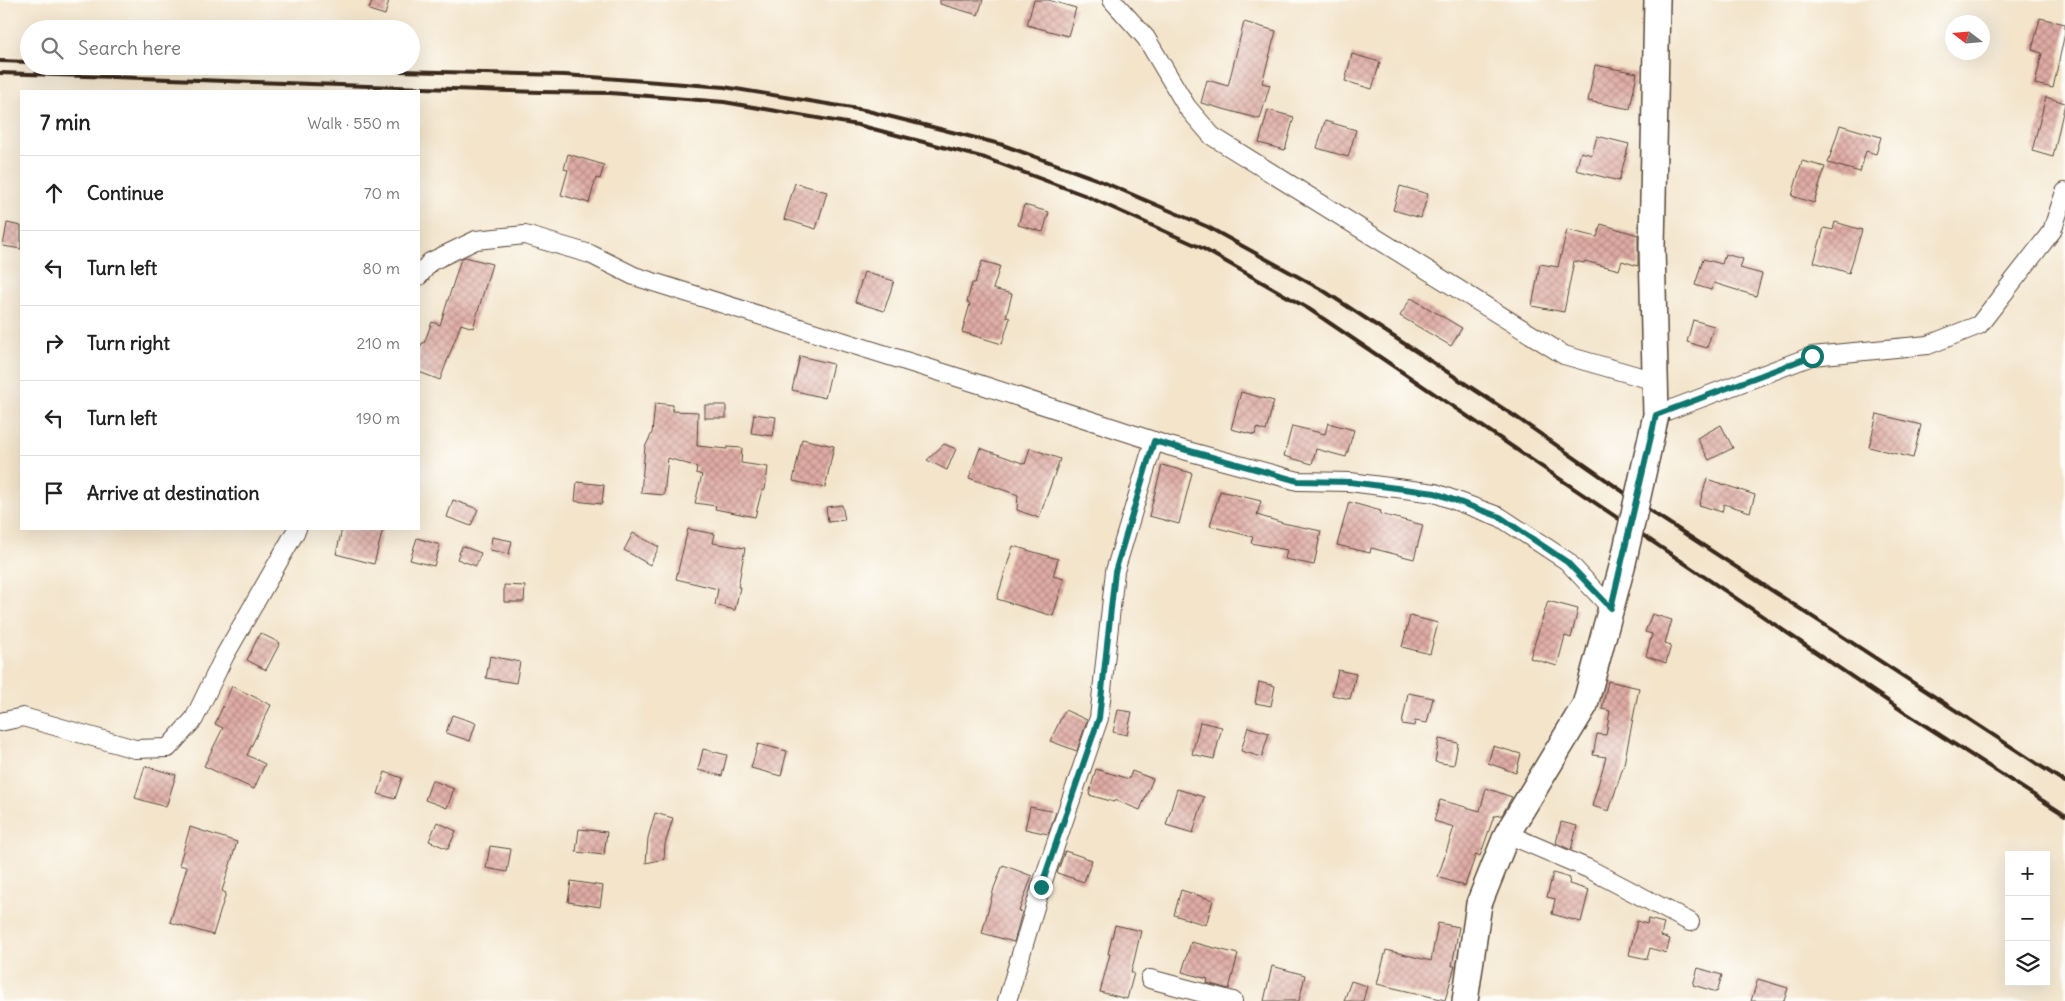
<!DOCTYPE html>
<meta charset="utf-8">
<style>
body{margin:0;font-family:Delius,sans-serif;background:#f6f6f6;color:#222}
.controls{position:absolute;right:15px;bottom:15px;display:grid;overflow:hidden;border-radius:0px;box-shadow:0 5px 20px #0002}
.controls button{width:45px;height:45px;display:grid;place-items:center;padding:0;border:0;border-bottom:1px solid #e0e0e0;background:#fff;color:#222;font:25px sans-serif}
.compass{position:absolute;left:1945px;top:15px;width:45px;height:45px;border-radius:50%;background:#fff;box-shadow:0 5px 20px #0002;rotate:286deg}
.stop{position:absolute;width:15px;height:15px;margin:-11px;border:4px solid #0f766e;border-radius:50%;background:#fff}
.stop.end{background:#0f766e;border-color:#fff;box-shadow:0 1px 5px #0008}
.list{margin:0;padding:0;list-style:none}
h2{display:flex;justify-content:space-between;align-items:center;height:65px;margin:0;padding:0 20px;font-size:21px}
h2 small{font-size:16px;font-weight:400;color:#767676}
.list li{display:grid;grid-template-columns:32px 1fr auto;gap:15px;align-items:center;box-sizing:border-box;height:75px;padding:0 20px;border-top:1px solid #e0e0e0}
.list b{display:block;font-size:19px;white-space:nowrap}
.list em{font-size:16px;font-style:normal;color:#767676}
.icon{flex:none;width:28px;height:28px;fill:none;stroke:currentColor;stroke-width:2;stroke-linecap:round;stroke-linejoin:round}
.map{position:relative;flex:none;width:2065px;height:1001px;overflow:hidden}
.search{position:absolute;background:#fff;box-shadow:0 5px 20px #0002;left:20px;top:20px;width:400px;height:55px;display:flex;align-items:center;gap:12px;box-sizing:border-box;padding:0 18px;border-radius:28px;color:#767676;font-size:19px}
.panel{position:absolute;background:#fff;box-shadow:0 5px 20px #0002;left:20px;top:90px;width:400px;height:440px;border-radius:0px}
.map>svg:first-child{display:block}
.building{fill:url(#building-cross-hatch)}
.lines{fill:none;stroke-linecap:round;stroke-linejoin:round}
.street-casing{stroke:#574638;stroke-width:20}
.secondary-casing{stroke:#574638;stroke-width:28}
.street{stroke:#fff;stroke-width:18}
.secondary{stroke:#fff;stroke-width:25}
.rail{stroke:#3b2a1e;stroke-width:4}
.secondary-bridge-casing{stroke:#574638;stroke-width:28;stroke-linecap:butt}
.secondary-bridge{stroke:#fff;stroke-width:25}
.route{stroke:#0f766e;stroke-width:6}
</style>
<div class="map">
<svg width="2065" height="1001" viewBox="0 0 2065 1001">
<defs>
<pattern id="building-cross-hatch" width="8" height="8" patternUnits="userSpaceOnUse" patternTransform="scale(1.25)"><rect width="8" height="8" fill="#dfaca4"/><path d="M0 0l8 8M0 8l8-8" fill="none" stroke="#b68c85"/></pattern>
</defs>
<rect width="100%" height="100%" fill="#fdfcf7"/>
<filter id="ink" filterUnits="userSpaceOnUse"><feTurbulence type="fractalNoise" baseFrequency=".02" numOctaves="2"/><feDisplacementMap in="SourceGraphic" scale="10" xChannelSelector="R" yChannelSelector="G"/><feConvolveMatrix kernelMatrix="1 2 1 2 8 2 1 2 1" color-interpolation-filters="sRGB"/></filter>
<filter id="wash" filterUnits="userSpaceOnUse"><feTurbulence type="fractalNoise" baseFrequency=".0096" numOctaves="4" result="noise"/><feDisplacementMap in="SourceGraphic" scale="20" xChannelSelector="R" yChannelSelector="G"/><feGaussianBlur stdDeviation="1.12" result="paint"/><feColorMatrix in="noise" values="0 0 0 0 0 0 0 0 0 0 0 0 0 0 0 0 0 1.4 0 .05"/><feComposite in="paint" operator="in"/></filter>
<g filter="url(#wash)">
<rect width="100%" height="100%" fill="#f3e4ca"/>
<g id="blocks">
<g class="building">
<polygon points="372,0 389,0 385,15 369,10"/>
<polygon points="940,0 983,0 978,15 940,4"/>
<polygon points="1034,0 1048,0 1076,8 1068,36 1027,25"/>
<polygon points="2040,18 2065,24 2065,33 2053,88 2035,84 2042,53 2032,50"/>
<polygon points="1244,22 1276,31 1262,83 1270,85 1260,119 1201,103 1207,80 1228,86"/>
<polygon points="1352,54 1380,62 1372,89 1345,81"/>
<polygon points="1595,65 1637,73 1630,109 1588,101"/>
<polygon points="2046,97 2065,103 2053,157 2032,151"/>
<polygon points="1268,110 1294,117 1285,150 1259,143"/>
<polygon points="1325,121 1356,130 1348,157 1317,148"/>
<polygon points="1840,125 1881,137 1876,154 1866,151 1860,172 1828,163"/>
<polygon points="1597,136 1629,144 1619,181 1576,170 1581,152 1592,155"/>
<polygon points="568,154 604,165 600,179 596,178 589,203 561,195 568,170 564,169"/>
<polygon points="1802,161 1825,167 1814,203 1792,196"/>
<polygon points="795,183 827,192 816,229 784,219"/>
<polygon points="1400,186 1428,194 1421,218 1393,210"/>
<polygon points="1024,205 1049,212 1043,232 1018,225"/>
<polygon points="1835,222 1862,230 1849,273 1814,262 1824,228 1833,230"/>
<polygon points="7,223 21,226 21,249 3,246"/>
<polygon points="1601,224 1638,235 1638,266 1622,261 1619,270 1585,261 1584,263 1574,261 1564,312 1532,306 1540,264 1558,267 1567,230 1597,237"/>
<polygon points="1725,254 1743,259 1740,268 1762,274 1756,296 1714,283 1711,290 1695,285 1703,259 1722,264"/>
<polygon points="465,257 492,264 473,328 461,324 440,380 419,372 419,351 422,343 424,343 432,322 440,325 461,259"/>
<polygon points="982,261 1000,266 993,289 1012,294 1006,317 1010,318 1002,344 962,332 970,304 967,302 972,283 975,283"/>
<polygon points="864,272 894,281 884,311 855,302"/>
<polygon points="1411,298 1462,328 1451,346 1400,316"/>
<polygon points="1693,320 1714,326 1707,348 1687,342"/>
<polygon points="800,356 833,364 825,398 792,390"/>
<polygon points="1241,392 1274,401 1266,431 1257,428 1255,435 1231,429"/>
<polygon points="655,403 673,405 672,411 698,412 697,446 727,449 727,447 742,448 741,463 768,467 765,490 762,490 755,517 715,509 716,506 695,503 702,475 696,473 697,467 668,458 664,495 641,493 645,447 652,433"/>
<rect x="705" y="405" width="21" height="13"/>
<polygon points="754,414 776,417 773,436 751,433"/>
<polygon points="1877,414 1921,425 1913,458 1869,447"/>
<polygon points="1328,423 1354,430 1346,457 1316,449 1312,464 1284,456 1292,426 1325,434"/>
<polygon points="1721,425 1733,448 1709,460 1697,438"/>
<polygon points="802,439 834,446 825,488 793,481"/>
<polygon points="944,444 956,449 947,470 927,460"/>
<polygon points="980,448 1025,464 1030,448 1060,459 1039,518 1017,510 1018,495 969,478"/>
<polygon points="1162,465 1192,473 1179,524 1149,516"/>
<polygon points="1707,479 1755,495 1750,512 1724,504 1722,512 1699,505"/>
<polygon points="577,482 604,485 602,504 575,501"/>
<polygon points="1220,491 1261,501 1257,515 1283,523 1321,531 1314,565 1285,559 1287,550 1251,543 1253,537 1210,526"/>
<polygon points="453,500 478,509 471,526 447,517"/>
<polygon points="1349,502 1381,511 1380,514 1423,525 1414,559 1371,548 1370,553 1337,545"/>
<polygon points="842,505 845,520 828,522 826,507"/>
<polygon points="342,529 383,529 374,564 336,554"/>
<polygon points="688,529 715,534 713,543 745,548 738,587 740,587 735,610 715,605 718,589 676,579"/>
<polygon points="633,533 659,547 650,565 624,550"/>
<polygon points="492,537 512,541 509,554 490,550"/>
<polygon points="417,538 440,545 434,566 410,560"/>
<polygon points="462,546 481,553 476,566 457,559"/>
<polygon points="1013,546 1058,559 1053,576 1064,579 1053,616 997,599"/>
<polygon points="504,585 525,586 524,602 504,602"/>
<polygon points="1548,601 1578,609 1571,638 1565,636 1557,666 1530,658"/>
<polygon points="1652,614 1672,620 1665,643 1671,645 1666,663 1646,656 1652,634 1645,632"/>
<polygon points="1410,616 1438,623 1430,654 1402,647"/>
<polygon points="260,633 280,643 266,670 247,660"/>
<polygon points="490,656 520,662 516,683 486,678"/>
<polygon points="1338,670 1356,674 1350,699 1332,695"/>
<polygon points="1608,681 1639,688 1624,764 1609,811 1592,806 1606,757 1593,755 1597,734 1606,735 1610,711 1602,709"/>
<polygon points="1259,682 1275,686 1271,706 1255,703"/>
<polygon points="232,686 271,705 247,755 265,764 254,789 204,766 223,728 215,724"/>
<polygon points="1408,693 1433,698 1427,723 1415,721 1414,726 1402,724"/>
<polygon points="1065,710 1087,720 1077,751 1050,741"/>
<polygon points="1118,710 1132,712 1127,735 1113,732"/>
<polygon points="452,715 476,723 470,741 446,733"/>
<polygon points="1200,722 1222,727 1214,759 1192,754"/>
<polygon points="1248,727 1269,733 1262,757 1241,751"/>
<polygon points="1439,739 1458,743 1454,765 1435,762"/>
<polygon points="758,744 787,751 781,776 751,768"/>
<polygon points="1493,746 1521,754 1516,773 1488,763"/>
<polygon points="703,749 727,755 722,776 698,770"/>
<polygon points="145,766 176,775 166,807 135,798"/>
<polygon points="1096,769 1129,779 1132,771 1153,779 1140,810 1115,800 1114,802 1089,795"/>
<polygon points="385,772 402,778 395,799 378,794"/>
<polygon points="432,780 454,789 447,808 425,800"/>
<polygon points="1486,788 1512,797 1502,815 1494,816 1480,856 1476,854 1465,886 1438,877 1454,827 1434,821 1440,800 1480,811"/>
<polygon points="1177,789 1204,797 1193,833 1166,825"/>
<polygon points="1030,807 1056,812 1048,834 1025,829"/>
<polygon points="655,813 673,818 665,844 664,859 646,863 648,838"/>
<polygon points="437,822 456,831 448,849 429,841"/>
<polygon points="1561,822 1577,826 1571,850 1556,843"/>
<polygon points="190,827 237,842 222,891 226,893 213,935 170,922 187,867 179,865"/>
<polygon points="579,829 607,832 604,855 576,852"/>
<polygon points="490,846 511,849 507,872 486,868"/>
<polygon points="1065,851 1092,860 1084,882 1057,873"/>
<polygon points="1003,865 1032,876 1019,911 1022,912 1014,942 982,933 994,888"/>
<polygon points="1553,873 1570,878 1569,884 1589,890 1581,922 1552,914 1555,899 1547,897"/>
<polygon points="571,881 603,886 600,907 568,902"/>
<polygon points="1181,890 1213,900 1206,925 1174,915"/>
<polygon points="1648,919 1664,923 1661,936 1670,939 1666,953 1650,948 1647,959 1629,955 1637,921 1647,924"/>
<polygon points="1438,923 1459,927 1452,966 1455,966 1445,1000 1377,984 1386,950 1431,961"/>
<polygon points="1115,925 1141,931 1131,973 1134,973 1127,999 1100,992 1110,954 1108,954"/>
<polygon points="1191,942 1238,954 1229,989 1207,983 1208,979 1182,972"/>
<polygon points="1272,966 1305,975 1299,1001 1264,1001"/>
<polygon points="1698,968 1722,975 1717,992 1693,985"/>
<polygon points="1758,979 1788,988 1784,1001 1751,1001"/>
<polygon points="1351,981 1367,986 1363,1001 1344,1001"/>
</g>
</g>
</g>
<g filter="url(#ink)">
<use href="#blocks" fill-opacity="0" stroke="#574638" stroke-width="1"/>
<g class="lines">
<g class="street-casing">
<g id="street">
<polyline points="1112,0 1146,38 1187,107 1212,136 1564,355 1655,381"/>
<polyline points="419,276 430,262 476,240 525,235 590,254 634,276 982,385 1169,446 1298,481 1350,482 1435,493 1500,517 1567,561 1611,608"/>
<polyline points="1656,415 1812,356 1928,345 1979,325 2052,231 2065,192"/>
<polyline points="0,722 23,717 135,749 168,748 194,719 225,655 297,529"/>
<polyline points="1507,834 1589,869 1690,922"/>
<polyline points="1150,979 1233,1001"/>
<polyline points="1007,1001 1041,887 1099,718 1115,571 1154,441"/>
</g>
</g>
<g class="secondary-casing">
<g id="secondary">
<polyline points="1656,415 1652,247 1657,0"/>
<polyline points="1465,1001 1479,904 1507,834 1585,705 1623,563"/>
</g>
</g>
<use href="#street" class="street"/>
<use href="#secondary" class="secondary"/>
<g class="rail">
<polyline points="0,61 29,62"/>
<polyline points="188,66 565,75 724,87 864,110 1000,144 1096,179 1208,227 1324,291 1516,417 1655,514 2065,782"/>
<polyline points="0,73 540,92 610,93 724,102 858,125 985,158 1084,195 1202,248 1309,309 1904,712 2065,815"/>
</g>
<g class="secondary-bridge-casing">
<polyline id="secondary-bridge" points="1623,563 1656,415"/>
</g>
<use href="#secondary-bridge" class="secondary-bridge"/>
</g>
</g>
<g class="lines" filter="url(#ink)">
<polyline class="route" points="1041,887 1099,718 1115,572 1154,441 1298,481 1350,482 1435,493 1500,517 1567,562 1611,608 1656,415 1812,356"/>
</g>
</svg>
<div class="controls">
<button>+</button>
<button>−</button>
<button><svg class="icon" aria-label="layers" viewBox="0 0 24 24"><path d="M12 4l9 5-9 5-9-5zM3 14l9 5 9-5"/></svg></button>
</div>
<svg class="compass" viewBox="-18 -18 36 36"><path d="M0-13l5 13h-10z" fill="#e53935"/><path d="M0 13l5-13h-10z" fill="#767676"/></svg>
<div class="stop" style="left:1812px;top:356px"></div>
<div class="stop end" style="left:1041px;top:887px"></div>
<div class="search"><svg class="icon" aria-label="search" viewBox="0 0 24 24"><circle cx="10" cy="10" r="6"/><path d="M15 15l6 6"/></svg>Search here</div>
<section class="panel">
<h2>7 min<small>Walk · 550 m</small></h2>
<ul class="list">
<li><svg class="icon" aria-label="ahead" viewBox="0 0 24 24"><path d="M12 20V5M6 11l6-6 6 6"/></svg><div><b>Continue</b></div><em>70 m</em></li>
<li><svg class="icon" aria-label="left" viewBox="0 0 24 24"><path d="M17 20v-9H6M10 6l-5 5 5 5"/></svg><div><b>Turn left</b></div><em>80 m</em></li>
<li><svg class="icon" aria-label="right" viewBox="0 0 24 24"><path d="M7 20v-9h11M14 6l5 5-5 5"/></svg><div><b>Turn right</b></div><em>210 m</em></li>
<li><svg class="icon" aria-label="left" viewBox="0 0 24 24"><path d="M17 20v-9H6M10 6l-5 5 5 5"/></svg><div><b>Turn left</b></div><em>190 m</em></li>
<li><svg class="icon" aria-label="arrive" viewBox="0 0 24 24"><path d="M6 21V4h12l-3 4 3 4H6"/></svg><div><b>Arrive at destination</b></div></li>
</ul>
</section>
</div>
